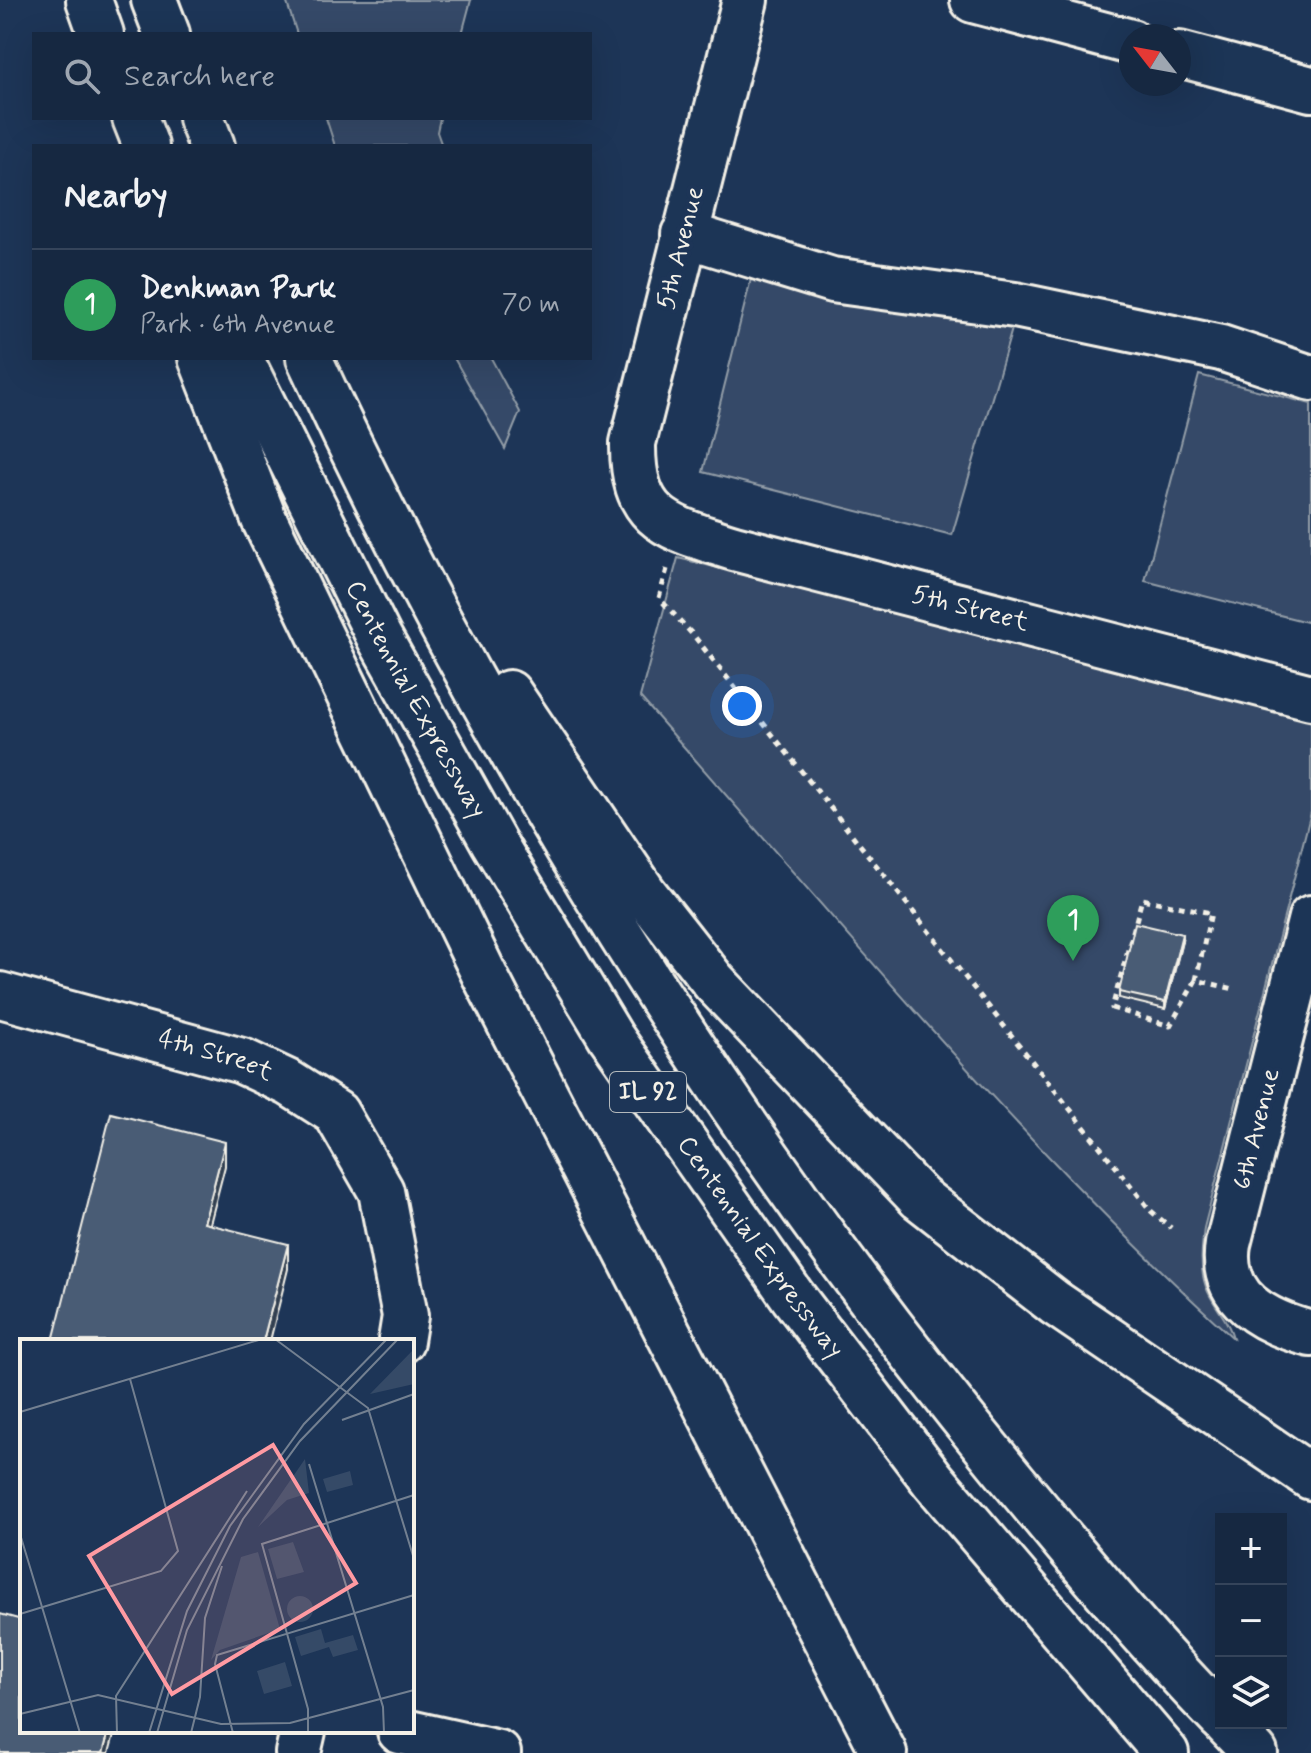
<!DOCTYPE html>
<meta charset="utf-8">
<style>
body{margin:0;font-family:Mynerve,sans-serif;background:#1f3048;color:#f1f3f6}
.controls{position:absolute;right:24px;bottom:24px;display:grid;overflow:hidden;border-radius:0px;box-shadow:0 8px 32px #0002}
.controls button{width:72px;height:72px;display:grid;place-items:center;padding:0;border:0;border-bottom:2px solid #35445a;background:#162841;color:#f1f3f6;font:40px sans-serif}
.compass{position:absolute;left:1119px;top:24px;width:72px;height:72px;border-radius:50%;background:#162841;box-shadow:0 8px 32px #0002;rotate:301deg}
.you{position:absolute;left:742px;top:706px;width:28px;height:28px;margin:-20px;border:6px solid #fff;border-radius:50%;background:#1a73e8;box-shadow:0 0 0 12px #1a73e833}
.badge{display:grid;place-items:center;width:52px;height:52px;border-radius:50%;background:#ff9aa2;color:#fff;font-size:26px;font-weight:700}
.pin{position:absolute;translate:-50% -66px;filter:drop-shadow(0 2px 4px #0008)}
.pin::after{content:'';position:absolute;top:42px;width:28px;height:24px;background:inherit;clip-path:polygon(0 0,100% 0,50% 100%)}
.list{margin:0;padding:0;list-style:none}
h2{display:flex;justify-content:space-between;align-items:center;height:104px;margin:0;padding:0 32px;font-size:34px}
h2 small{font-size:26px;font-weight:400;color:#9ea6b1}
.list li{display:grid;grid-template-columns:52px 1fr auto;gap:24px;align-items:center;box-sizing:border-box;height:112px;padding:0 32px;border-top:2px solid #35445a}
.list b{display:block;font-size:30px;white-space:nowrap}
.list p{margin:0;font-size:26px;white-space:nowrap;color:#9ea6b1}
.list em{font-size:26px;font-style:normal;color:#9ea6b1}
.icon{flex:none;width:44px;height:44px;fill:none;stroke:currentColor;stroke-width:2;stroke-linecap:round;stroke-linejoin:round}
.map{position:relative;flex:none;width:1311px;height:1753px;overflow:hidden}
.search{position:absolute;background:#162841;box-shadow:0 8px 32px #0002;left:32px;top:32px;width:560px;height:88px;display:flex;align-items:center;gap:20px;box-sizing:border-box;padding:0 28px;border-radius:0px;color:#9ea6b1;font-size:30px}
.panel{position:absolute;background:#162841;box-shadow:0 8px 32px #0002;left:32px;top:144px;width:560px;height:216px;border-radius:0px}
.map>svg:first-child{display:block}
.green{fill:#354a67;stroke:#949ea8;stroke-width:2}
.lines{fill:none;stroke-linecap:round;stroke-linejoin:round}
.minor-casing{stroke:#f4f1e8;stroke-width:50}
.highway-casing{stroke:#f4f1e8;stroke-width:50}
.path{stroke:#f4f1e8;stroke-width:5;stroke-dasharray:6 6;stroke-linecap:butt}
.minor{stroke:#1d3557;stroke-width:44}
.highway{stroke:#1d3557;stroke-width:44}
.wall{fill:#3e4e64;stroke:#f4f1e8;stroke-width:2}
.shaded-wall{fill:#324051;stroke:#f4f1e8;stroke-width:2}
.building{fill:#485b74;stroke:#f4f1e8;stroke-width:2}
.labels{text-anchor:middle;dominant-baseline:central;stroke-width:8;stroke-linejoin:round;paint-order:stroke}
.shield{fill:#1d3557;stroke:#b4b9bc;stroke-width:2}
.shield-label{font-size:24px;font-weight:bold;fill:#f4f1e8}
.street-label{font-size:26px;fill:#f4f1e8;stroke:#1d3557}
.inset-road{fill:none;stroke:#738091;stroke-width:2}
.view{fill:#ff9aa2;fill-opacity:0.15;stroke:#ff9aa2;stroke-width:4}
.inset-edge{fill:none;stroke:#f4f1e8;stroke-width:4}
</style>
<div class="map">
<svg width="1311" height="1753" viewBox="0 0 1311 1753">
<rect width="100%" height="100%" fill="#1d3557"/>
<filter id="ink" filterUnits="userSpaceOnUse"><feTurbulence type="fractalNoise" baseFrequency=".0125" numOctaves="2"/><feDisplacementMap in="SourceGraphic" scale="16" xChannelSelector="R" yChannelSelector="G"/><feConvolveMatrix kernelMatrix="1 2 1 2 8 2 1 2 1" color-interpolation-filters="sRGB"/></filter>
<g filter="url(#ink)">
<g class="green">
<polygon points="286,0 471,0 462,34 297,34"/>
<polygon points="326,118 440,118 437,132 442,146 335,146"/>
<polygon points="754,267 1014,322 952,535 703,472"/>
<polygon points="454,358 491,358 520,412 505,449"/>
<polygon points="1199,375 1311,404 1311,623 1145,581"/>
<path d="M 678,558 L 1278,707 L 1311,722 L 1311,812 L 1204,1228 C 1202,1246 1199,1268 1206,1287 C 1212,1305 1229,1319 1233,1338 C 1018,1142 833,915 640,697 Z"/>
</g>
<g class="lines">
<g class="minor-casing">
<g id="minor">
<path id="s1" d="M 745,0 L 633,443 C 632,522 669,527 734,548 L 1311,697"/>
<polyline points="973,0 1131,42"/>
<polyline points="1179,54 1311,89"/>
<polyline points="684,234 832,280 1015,305 1221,348 1311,378"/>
<path d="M 1311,918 L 1228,1244 C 1219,1299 1265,1322 1311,1334"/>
<path id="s2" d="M 0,995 L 242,1061 L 289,1083 L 336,1113 L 381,1191 L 405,1316 L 401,1341"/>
<polyline points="400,1731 498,1753"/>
<polyline points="298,1753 303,1731"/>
</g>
</g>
<g class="highway-casing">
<g id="highway">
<polyline points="89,0 101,34"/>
<polyline points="154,0 167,34"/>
<polyline points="135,118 146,146"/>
<polyline points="201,118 212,146"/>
<polyline points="201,358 264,519 484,974 884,1753"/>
<path id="s3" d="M 240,358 L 379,637 L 494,843 L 611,1037 L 793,1297 L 933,1480 L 1166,1753"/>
<path d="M 309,358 C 492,754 727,1132 1004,1469 C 1074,1554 1144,1639 1221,1718"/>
<polyline points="509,693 644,893 714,982 920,1198 1055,1303 1311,1477"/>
<polyline points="1226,1723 1255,1753"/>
</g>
</g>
<g class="path">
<polyline points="667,569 659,598 694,636 1151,1211 1171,1228"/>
<polyline points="1196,980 1170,1026 1112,1008 1142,899 1211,913 1196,980 1234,989"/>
</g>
<use href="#minor" class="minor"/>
<use href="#highway" class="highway"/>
</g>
<polygon class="wall" points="1182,941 1165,1009 1119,998 1119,992"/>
<g class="shaded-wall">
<polygon points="1182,934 1182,941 1165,1009 1165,1002"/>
<polygon points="225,1142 225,1166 204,1247 204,1223"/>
<polygon points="288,1244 288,1269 270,1341 263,1341"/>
<polygon points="109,1731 115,1731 109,1753 103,1753"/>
</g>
<g class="building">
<polygon points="1135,923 1182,934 1165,1002 1119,992"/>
<polygon points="111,1113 225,1142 204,1223 288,1244 263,1341 53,1341"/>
<polygon points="0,1614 22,1620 22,1731 109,1731 103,1753 0,1753"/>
</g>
</g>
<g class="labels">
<rect class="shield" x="610" y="1072" width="76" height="40" rx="6"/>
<g class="shield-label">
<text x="648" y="1092">IL 92</text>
</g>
<g class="street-label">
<text transform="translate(681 248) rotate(-76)">5th Avenue</text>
<text stroke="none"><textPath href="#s1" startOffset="864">5th Street</textPath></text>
<text stroke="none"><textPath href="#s3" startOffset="384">Centennial Expressway</textPath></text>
<text stroke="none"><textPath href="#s2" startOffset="224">4th Street</textPath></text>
<text transform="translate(1257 1129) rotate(-76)">6th Avenue</text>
<text stroke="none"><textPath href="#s3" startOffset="1032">Centennial Expressway</textPath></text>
</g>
</g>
<g transform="translate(20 1339)">
<rect width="394" height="394" fill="#1d3557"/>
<path d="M 394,10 L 394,45 L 350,55 ZM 285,120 L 289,154 L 267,161 L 238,188 ZM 330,132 L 333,146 L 307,153 L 303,140 ZM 273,203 L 284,233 L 257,240 L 248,210 ZM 238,213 L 260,290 L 200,311 L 191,321 L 221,218 ZM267 270a13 13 0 1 1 26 0a13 13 0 1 1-26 0ZM 301,290 L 305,304 L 333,296 L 338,311 L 313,318 L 309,308 L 281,317 L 275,298 ZM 265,323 L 272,347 L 244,355 L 237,332 Z" fill="#354a67"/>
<path class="inset-road" d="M 255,0 L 348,69 L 394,220M 0,73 L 242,0M 322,81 L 394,55M 289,125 L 363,368 L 364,394M 0,195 L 60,394M 0,275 L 141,232 L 158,212 L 110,40M 0,375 L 78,356 L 201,385 L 270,384 L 394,351M 97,394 L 96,357 L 227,152M 129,394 L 167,272 L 210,187 L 284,85 L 367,0M 137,394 L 167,291 L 223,180 L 280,102 L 378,0M 171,394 L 180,358 L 185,279 L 202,227M 213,394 L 195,325 L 197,316 L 394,256M 288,394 L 288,370 L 242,205 L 394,156"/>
<path class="view" d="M 253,106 L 336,244 L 152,355 L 69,217 Z"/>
<rect width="394" height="394" class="inset-edge"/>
</g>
</svg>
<div class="controls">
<button>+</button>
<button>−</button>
<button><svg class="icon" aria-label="layers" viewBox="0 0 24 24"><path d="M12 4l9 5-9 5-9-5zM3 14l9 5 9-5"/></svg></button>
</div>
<svg class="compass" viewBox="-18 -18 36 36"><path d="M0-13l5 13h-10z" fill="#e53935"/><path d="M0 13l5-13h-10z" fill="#9ea6b1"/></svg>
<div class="you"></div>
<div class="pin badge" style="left:1073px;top:961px;background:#2e9e5b">1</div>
<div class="search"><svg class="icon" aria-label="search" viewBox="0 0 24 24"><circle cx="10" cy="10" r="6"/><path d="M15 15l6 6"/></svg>Search here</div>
<section class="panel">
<h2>Nearby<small></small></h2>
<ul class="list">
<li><span class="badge" style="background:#2e9e5b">1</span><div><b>Denkman Park</b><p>Park · 6th Avenue</p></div><em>70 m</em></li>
</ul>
</section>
</div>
